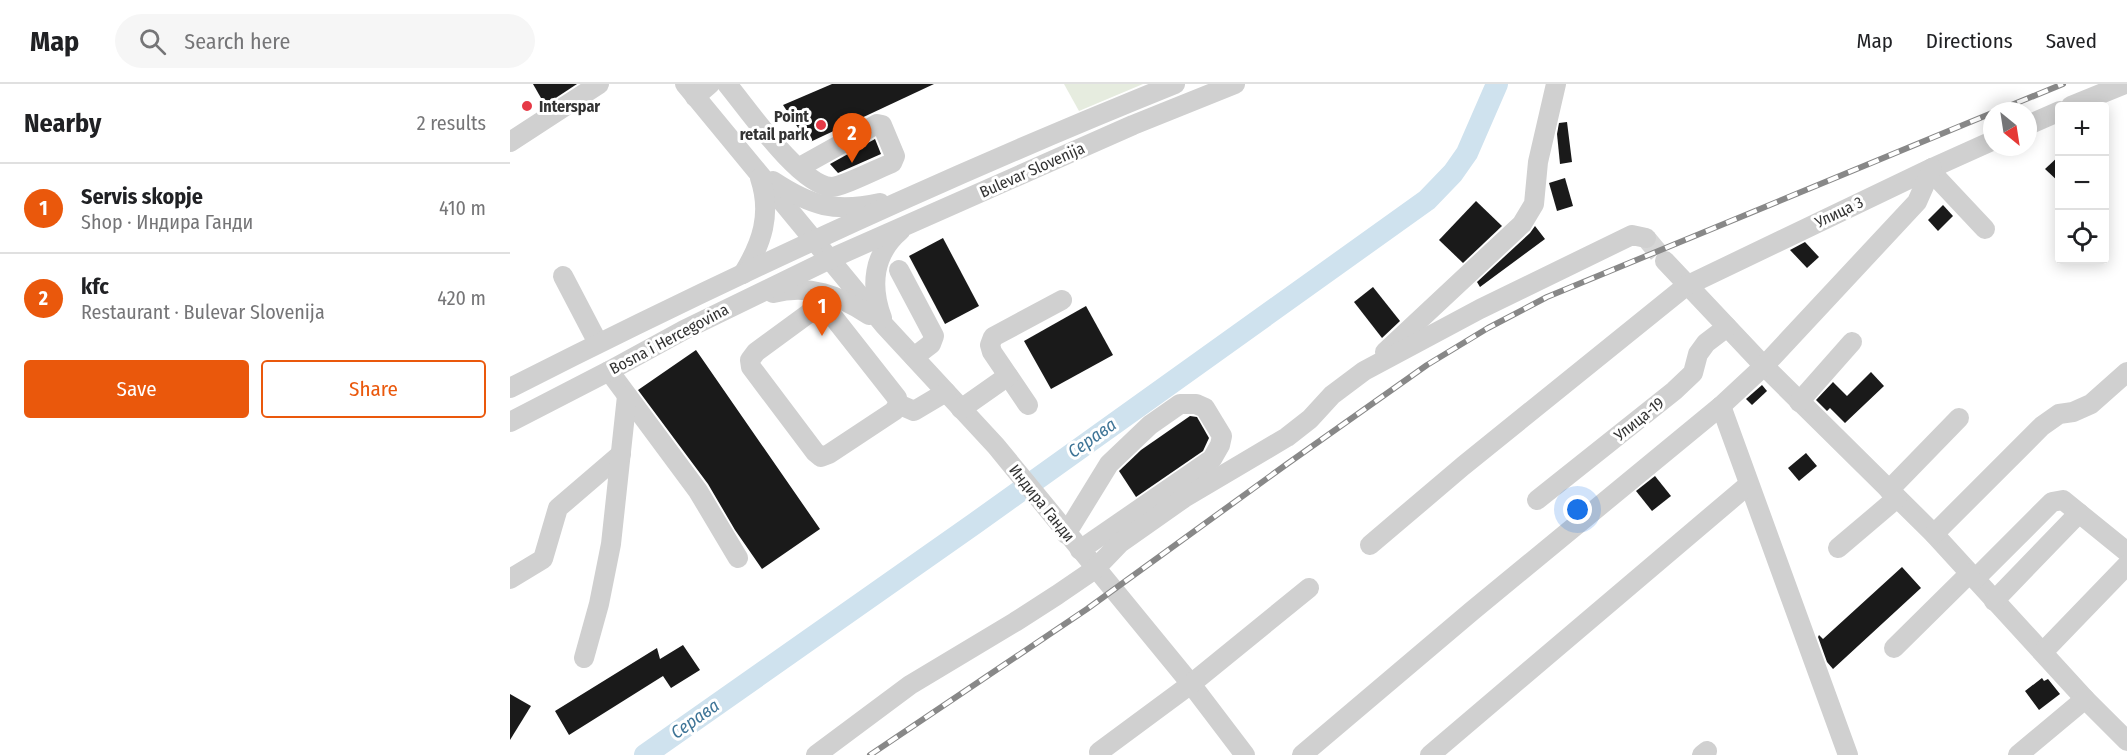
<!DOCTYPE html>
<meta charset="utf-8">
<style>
body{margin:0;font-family:"Fira Sans Condensed",sans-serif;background:#f6f6f6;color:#202124}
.controls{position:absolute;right:18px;top:18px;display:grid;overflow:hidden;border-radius:6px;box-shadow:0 3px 15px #0003}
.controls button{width:54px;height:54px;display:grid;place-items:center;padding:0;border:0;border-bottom:2px solid #e0e0e0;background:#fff;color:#202124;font:30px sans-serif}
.compass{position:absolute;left:1473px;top:18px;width:54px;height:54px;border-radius:50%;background:#fff;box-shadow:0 3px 15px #0003;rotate:150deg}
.you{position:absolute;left:1068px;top:426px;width:21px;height:21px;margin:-15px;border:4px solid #fff;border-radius:50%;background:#1a73e8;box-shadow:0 0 0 9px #1a73e833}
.badge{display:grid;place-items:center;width:39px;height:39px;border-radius:50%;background:#ea580c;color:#fff;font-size:20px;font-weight:700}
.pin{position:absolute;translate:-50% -50px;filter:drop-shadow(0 2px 3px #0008)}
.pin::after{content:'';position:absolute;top:32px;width:21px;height:18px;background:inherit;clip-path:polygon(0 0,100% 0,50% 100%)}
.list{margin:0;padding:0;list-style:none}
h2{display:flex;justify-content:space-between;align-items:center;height:78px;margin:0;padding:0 24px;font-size:26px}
h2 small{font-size:20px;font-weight:400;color:#757577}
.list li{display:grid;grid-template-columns:39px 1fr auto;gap:18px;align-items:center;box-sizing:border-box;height:90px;padding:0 24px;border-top:2px solid #e0e0e0}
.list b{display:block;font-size:22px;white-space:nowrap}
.list p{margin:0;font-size:20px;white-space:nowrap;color:#757577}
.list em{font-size:20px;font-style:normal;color:#757577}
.actions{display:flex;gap:12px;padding:18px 24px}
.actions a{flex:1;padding:14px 0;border:2px solid #ea580c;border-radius:6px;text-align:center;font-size:21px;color:#ea580c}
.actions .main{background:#ea580c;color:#fff}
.icon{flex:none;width:33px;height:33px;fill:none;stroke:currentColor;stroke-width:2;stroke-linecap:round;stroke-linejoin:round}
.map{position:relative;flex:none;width:1617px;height:671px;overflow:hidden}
header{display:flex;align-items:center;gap:36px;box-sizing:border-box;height:84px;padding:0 30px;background:#fff;border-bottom:2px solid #e0e0e0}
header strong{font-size:28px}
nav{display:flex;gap:33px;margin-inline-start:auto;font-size:21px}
.search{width:420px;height:54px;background:#f6f6f6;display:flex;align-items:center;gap:15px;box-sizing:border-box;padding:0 21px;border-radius:33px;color:#757577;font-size:22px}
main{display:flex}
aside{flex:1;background:#fff}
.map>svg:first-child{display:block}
.green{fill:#e6ecdf}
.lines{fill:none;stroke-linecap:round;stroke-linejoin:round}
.river{stroke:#cfe2ee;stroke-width:22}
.building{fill:#1a1a1a}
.minor-tunnel{stroke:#d6d6d6;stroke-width:20;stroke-dasharray:20 10;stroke-linecap:butt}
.minor{stroke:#d0d0d0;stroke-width:20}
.rail-casing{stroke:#888;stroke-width:6}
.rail{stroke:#fff;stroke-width:4;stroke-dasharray:11;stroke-linecap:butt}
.poi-dot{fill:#e63946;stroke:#fff;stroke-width:2}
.labels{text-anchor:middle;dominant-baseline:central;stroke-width:6;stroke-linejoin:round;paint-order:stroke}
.poi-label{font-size:16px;font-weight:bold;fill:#333;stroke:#fff;text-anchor:start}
.street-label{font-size:16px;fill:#333;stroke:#fff}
.water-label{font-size:18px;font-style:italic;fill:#3f7597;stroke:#fff}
</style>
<header>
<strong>Map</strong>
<div class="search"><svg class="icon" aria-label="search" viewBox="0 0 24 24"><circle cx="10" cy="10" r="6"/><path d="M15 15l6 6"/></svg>Search here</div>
<nav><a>Map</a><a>Directions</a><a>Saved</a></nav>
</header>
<main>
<aside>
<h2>Nearby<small>2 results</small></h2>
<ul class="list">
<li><span class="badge">1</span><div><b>Servis skopje</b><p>Shop · Индира Ганди</p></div><em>410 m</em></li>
<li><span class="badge">2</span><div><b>kfc</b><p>Restaurant · Bulevar Slovenija</p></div><em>420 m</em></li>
</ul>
<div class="actions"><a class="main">Save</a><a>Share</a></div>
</aside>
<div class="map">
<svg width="1617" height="671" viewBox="0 0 1617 671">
<rect width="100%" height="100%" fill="#fff"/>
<polygon class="green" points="554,0 633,0 569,27"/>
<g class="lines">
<polyline class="river" points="135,671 464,440 917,116 943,89 957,69 987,0"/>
</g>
<g class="building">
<polygon points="23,0 67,0 35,21"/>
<polygon points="322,0 424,0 298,59 273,21"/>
<polygon points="1057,38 1062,78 1050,80 1047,50 1049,39"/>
<polygon points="365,55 371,70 328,89 320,80"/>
<polygon points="1550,71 1550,99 1535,85"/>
<polygon points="1055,94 1063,122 1047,127 1039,99"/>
<polygon points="966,117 992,142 953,179 929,156"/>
<polygon points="1433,121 1443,132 1428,147 1418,136"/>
<polygon points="1025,142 1035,155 970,203 967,198 1020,149"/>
<polygon points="433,154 469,222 435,240 399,172"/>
<polygon points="1295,158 1309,173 1297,184 1280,166"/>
<polygon points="863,203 890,237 872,254 844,218"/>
<polygon points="576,222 603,271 541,305 514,257"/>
<polygon points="186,266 310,445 252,485 225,446 198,400 128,306"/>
<polygon points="1361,288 1374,302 1335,339 1320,324 1317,327 1306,316 1323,298 1337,312"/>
<polygon points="1252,301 1257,307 1242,321 1236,315"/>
<polygon points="680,332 687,333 699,354 693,367 626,413 609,387 631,366"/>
<polygon points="1296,369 1307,382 1289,397 1278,384"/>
<polygon points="1145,392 1161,412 1142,427 1126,407"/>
<polygon points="1392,483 1411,504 1323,585 1317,578 1308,553 1309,551 1313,555"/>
<polygon points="173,561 190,586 161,604 153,592 59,651 45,627 147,564 150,575"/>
<polygon points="1532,594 1534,597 1538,595 1550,610 1529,626 1515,607"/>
<polygon points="0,610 21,622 0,656"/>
</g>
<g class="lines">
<polyline class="minor-tunnel" points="1136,154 1155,177"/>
<g class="minor">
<polyline points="175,0 374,241 486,362 681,600 735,671"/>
<path d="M 217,0 C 237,24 289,100 321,103 C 332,103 369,84 382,79 L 385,72 L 372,41 L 367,40 L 288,84"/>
<polyline points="185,13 200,0"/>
<polyline points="1561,22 1615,0"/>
<polyline points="1518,41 1550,27"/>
<polyline points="0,58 89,0"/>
<polyline points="1422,84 1428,95 1475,145"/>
<path d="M 263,97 C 301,122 325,129 370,119"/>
<polyline points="1155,177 1254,282 1424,450 1575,615 1617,657"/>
<polyline points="389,186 424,252 421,260 404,273"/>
<path d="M 233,190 C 252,159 262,130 250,94"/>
<polyline points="53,192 88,259"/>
<path d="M 263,209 C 299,200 329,211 359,231"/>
<path d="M 372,234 C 360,202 363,170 390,147"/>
<polyline points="875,268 1012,140 1024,120 1028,78 1046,0"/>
<polyline points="99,287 188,407 228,474"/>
<path d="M 0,304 C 217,194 439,91 665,0"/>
<polyline points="1289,318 1342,258"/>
<polyline points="388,320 384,327 319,370 311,373 305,368 241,283 240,276 246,268 302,227 311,223 317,225 387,314 388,320 404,327 436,308"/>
<polyline points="518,321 482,268 480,261 483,253 552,216"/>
<polyline points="1211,322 1338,671"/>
<polyline points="451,325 498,292"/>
<polyline points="0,338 99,287 174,246 320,175 623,41 725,0"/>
<polyline points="1379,406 1449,334"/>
<polyline points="1027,416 1164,307 1183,289 1188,270 1196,259 1217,243"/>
<polyline points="556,450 599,380 640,341 670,320 686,320 695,324 712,352 710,361 702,375 570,466"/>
<polyline points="1424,450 1532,342 1549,330 1563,328 1581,320 1617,288"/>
<polyline points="860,461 953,382 1176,202 1422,84 1482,57"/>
<polyline points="1328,464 1387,414"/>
<polyline points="0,495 33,475 48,424 111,370"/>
<polyline points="1465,495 1542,418 1553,416 1569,429"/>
<polyline points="1484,517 1569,429 1617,468"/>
<polyline points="1384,564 1460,489"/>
<polyline points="1533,568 1617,481"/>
<polyline points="74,574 89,520 101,460 117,312"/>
<polyline points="589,668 681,600 799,504"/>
<polyline points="306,671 400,601 505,538 547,511 585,485 610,459 674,414 777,353 800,335 822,311 854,287 970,225 1122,151 1136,154"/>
<polyline points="792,671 962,527 1211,322 1254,282 1407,118 1422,84"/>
<polyline points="920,671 1238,401"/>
<polyline points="1192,671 1197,667"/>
<polyline points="1508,671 1575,615"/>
</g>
<g class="rail-casing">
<g id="rail">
<polyline points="1487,27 1553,0"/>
<polyline points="360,671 577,525 777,380 917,281 978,244 1037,213 1482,29"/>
</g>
</g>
<use href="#rail" class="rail"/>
</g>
<g class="poi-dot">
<circle cx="17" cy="22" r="6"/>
<circle cx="311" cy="41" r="6"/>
</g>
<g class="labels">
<g class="poi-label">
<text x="29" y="22">Interspar</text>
<text x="299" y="32" text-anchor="end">Point<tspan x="299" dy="18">retail park</tspan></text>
</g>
<g class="street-label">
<text transform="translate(522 86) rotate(-24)">Bulevar Slovenija</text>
<text transform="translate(1329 128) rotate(-26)">Улица 3</text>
<text transform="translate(159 255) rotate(-28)">Bosna i Hercegovina</text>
<text transform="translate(1129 335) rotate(-39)">Улица-19</text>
<text transform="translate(532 419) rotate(51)">Индира Ганди</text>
</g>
<g class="water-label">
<text transform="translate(582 354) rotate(-35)">Серава</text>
<text transform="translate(185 635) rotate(-35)">Серава</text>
</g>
</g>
</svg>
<div class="controls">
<button>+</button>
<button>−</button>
<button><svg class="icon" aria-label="locate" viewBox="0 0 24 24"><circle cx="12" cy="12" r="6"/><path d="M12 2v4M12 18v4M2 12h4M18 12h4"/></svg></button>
</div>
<svg class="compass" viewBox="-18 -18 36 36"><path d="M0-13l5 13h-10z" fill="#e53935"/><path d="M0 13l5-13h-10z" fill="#757577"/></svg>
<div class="you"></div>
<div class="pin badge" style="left:312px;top:252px">1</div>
<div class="pin badge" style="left:342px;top:79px">2</div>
</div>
</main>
